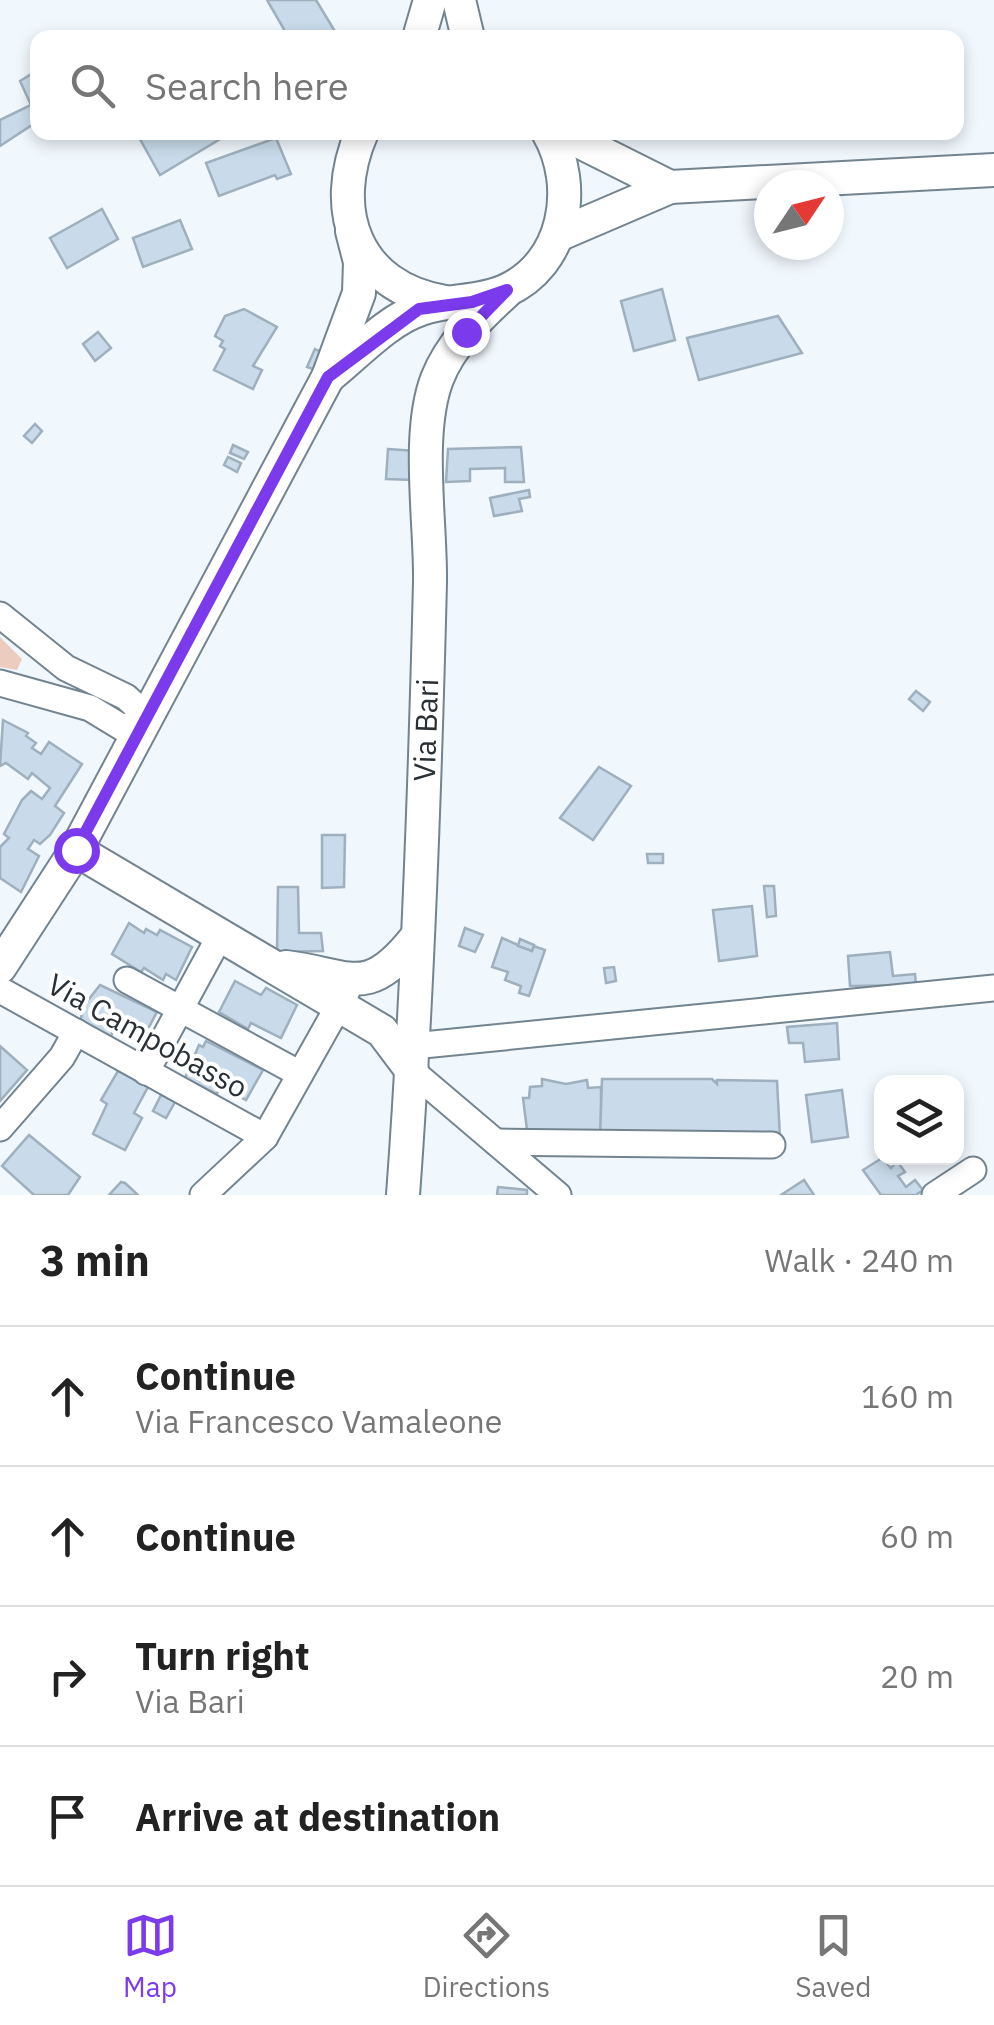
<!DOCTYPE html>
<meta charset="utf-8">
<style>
body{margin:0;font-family:"IBM Plex Sans",sans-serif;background:#f6f6f6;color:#222}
.controls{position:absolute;right:30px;bottom:30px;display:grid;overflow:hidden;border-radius:20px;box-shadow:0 5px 15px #0003}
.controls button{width:90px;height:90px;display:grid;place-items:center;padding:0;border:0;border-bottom:2px solid #e0e0e0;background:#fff;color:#222;font:50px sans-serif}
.compass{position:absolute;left:754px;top:170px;width:90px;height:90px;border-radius:50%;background:#fff;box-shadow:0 5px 15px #0003;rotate:55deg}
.stop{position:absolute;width:30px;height:30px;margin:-22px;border:8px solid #7c3aed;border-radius:50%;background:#fff}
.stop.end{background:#7c3aed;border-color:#fff;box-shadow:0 2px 10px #0008}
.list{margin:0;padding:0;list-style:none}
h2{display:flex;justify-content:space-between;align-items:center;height:130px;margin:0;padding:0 40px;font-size:42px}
h2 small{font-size:32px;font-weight:400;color:#767676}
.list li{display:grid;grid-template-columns:65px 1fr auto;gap:30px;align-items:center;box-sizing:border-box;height:140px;padding:0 40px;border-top:2px solid #e0e0e0}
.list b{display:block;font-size:38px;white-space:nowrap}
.list p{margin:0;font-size:32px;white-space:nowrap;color:#767676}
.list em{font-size:32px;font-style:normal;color:#767676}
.icon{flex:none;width:55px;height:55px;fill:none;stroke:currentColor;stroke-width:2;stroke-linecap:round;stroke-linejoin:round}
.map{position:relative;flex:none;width:994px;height:1195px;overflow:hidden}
.search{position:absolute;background:#fff;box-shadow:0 5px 15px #0003;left:30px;right:30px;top:30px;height:110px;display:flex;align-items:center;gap:25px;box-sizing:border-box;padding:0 35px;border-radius:20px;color:#767676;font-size:38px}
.sheet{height:690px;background:#fff}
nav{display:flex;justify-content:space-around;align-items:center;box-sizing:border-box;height:140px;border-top:2px solid #e0e0e0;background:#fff;font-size:28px;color:#767676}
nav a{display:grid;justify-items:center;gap:5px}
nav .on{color:#7c3aed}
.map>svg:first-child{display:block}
.green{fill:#edccc0}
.building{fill:#c9dbea;stroke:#9eafbd;stroke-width:2.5}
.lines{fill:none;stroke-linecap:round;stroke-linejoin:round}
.minor-casing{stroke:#738491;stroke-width:29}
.major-casing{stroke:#738491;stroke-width:36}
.minor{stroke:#fff;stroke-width:25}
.major{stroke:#fff;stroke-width:32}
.route{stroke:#7c3aed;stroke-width:12}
.labels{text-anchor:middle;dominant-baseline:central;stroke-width:8;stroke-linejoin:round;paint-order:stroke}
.street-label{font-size:30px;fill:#282f35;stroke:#fff}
</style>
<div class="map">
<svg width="994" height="1195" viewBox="0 0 994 1195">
<rect width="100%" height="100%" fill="#f0f7fd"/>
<polygon class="green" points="0,637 22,659 17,670 0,667"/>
<g class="building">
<polygon points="267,0 316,0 339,38 289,38"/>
<polygon points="38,70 38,121 0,146 0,120 31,105 20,81"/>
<polygon points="136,132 232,132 160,175"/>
<polygon points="276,138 291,174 277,179 275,175 219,196 206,163"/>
<polygon points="102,209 118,239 67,268 50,238"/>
<polygon points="180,220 192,249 143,267 133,238"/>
<polygon points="662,289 675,340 634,351 621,301"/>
<polygon points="244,309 277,327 253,366 262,370 253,389 214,370 225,349 220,346 223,341 215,336 225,316"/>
<polygon points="778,316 802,353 699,380 687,338"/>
<polygon points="98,332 111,348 95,361 83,344"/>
<polygon points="315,349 321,352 313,369 307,367"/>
<polygon points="35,424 42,431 32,443 24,436"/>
<polygon points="233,445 248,452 244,459 230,453"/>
<polygon points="521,447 524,482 505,482 505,468 470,469 470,481 446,482 448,449"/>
<polygon points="388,449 415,451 413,480 386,479"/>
<polygon points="228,457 241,463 237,472 224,465"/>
<polygon points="529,490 530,497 519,499 522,511 494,516 490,498"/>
<polygon points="916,691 930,702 923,711 909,699"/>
<polygon points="3,720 28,733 26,736 36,743 32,748 41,754 49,742 82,764 55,806 64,813 50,835 40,844 34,840 28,849 39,856 21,892 0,878 0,847 9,838 4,834 22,800 31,791 42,799 50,788 32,773 28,779 6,763 0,766"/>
<polygon points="599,767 631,786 593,840 560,818"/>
<polygon points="322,835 345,835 344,887 322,888"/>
<polygon points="647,854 663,854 663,863 648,863"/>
<polygon points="764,886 774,886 776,916 767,917"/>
<polygon points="278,887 298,887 299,933 321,933 323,951 277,952"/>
<polygon points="752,906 757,956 719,961 713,910"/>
<polygon points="129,923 144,933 146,929 157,935 160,930 192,947 176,980 166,974 163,980 144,968 141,972 112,954"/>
<polygon points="465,928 483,935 475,952 459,946"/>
<polygon points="502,938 532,951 534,946 545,950 529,996 519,993 521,986 505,980 508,972 492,967"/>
<polygon points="520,939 534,945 532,951 518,946"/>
<polygon points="890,952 893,976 915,974 916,985 850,986 848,956"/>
<polygon points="614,967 616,981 606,983 604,968"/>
<polygon points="235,981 261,995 266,988 297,1005 281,1038 251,1023 248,1029 219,1012"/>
<polygon points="100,985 157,1012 141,1042 115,1028 110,1038 80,1021 85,1004"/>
<polygon points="837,1023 839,1059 805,1062 803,1043 789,1043 787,1027"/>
<polygon points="206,1041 263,1070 246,1100 220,1086 217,1094 185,1078 199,1045 203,1047"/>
<polygon points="0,1046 27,1070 0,1101"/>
<polygon points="118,1071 148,1087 134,1113 142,1118 125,1150 93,1134 107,1104 101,1100"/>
<polygon points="542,1079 566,1084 587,1080 588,1088 601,1087 601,1132 527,1130 523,1098 529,1098 530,1087 542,1086"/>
<polygon points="602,1079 712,1079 717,1084 717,1080 777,1081 780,1138 600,1137"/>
<polygon points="842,1090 848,1137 812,1142 806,1095"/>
<polygon points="161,1095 175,1102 166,1118 153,1111"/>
<polygon points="29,1135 80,1177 68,1195 34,1195 2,1166"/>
<polygon points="882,1158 891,1168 897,1161 905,1172 898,1176 906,1187 915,1180 923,1190 916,1195 881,1195 863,1170"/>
<polygon points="804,1180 814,1195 781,1195"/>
<polygon points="121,1182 125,1183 138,1195 109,1195"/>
<polygon points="498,1187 527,1190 527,1195 497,1195"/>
</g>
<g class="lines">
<g class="minor-casing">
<g id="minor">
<polyline points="0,615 66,668 126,697 149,718 123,728 90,708 0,683"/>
<polyline points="127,980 300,1074"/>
<polyline points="0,990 265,1137"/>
<polyline points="397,1042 413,1046 994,988"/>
<polyline points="412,1071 558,1195"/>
<polyline points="146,1072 221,934"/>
<polyline points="0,1128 62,1057 76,1032"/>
<polyline points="496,1142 772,1145"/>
<polyline points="203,1195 265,1137 347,991"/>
<polyline points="935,1195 973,1170"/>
</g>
</g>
<g class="major-casing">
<g id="major">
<polyline points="459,0 468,38"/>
<polyline points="419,38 430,0"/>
<path d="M 362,132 C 328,210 355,287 445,302"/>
<polyline points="560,132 670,187"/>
<polyline points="558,235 670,187 994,170"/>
<path d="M 328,377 C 356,355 387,320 421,309 C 449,299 478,303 505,291 C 566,264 579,186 548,132"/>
<polyline points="76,850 382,1031 412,1071"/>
<polyline points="0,967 76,850 328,377 359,293 360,262 352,231"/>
<path d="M 286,967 C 351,975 366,1000 415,939"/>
<path d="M 403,1195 C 418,992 425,786 430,582 C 431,523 416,434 437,379 C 451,343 480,316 507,291"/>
</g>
</g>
<use href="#minor" class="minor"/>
<use href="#major" class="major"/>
</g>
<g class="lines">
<polyline class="route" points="76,850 328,377 419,309 472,302 507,290 466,332"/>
</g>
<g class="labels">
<g class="street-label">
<text transform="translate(425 730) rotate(-88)">Via Bari</text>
<text transform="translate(148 1035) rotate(29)">Via Campobasso</text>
</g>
</g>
</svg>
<div class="controls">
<button><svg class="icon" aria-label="layers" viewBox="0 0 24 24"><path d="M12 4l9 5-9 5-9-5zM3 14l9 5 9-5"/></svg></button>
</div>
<svg class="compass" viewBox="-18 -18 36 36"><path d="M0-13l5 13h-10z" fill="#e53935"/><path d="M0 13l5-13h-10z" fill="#767676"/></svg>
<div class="stop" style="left:76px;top:850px"></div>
<div class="stop end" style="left:466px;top:332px"></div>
<div class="search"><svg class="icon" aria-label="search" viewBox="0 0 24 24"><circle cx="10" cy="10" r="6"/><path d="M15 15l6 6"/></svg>Search here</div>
</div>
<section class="sheet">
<h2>3 min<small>Walk · 240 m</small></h2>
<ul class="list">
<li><svg class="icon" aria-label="ahead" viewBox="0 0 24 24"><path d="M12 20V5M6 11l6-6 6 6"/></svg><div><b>Continue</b><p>Via Francesco Vamaleone</p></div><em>160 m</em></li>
<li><svg class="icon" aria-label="ahead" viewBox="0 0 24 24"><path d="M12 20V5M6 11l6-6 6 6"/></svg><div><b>Continue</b></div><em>60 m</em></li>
<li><svg class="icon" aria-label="right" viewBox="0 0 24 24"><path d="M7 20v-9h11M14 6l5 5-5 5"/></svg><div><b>Turn right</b><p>Via Bari</p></div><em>20 m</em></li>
<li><svg class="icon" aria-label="arrive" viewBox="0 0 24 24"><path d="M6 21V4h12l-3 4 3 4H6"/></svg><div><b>Arrive at destination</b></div></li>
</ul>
</section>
<nav>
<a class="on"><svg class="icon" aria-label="map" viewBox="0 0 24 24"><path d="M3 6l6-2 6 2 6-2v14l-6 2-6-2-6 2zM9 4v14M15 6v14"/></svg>Map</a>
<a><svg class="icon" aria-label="directions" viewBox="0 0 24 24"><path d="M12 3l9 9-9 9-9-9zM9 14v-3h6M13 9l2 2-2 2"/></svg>Directions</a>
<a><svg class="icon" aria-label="saved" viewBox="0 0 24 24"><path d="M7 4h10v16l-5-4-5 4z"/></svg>Saved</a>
</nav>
